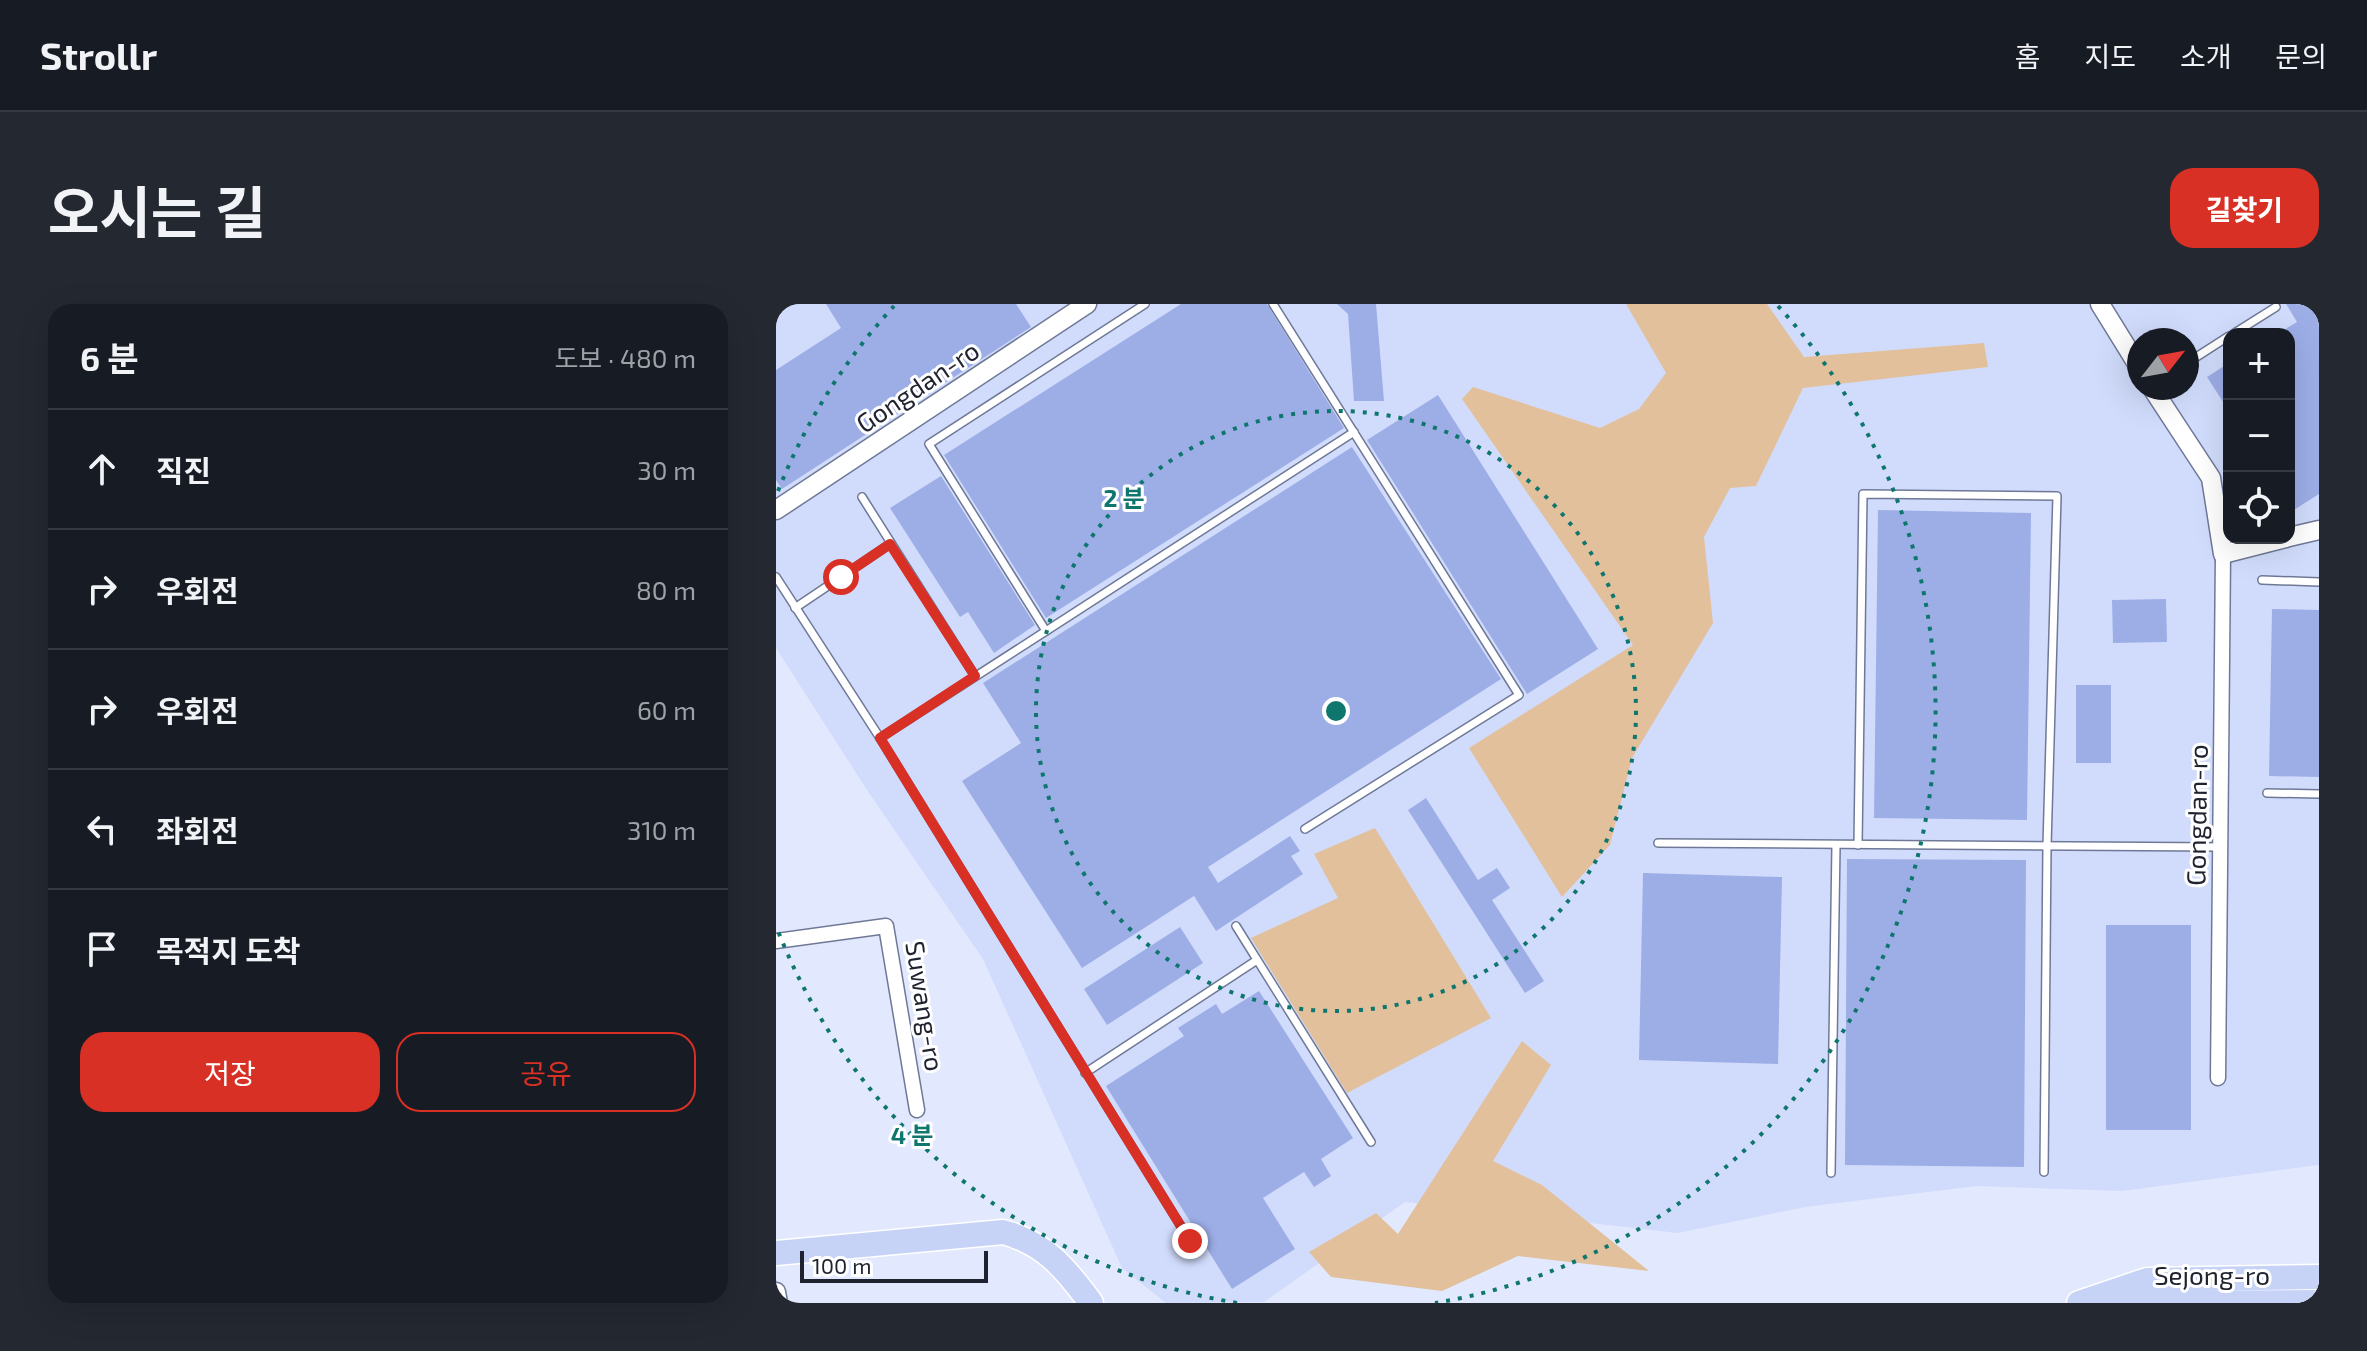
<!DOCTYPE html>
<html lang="ko">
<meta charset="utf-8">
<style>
body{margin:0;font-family:"Exo 2","Noto Sans KR",sans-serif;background:#242831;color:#f1f3f6}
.controls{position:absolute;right:24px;top:24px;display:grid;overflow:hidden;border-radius:16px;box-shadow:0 8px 32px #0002}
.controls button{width:72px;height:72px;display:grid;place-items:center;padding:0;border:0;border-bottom:2px solid #363941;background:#171b24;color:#f1f3f6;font:40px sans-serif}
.compass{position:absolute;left:1351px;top:24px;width:72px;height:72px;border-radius:50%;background:#171b24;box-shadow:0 8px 32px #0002;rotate:59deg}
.scale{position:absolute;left:24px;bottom:20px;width:188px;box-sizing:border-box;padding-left:8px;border:4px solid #1f232f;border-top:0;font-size:22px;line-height:28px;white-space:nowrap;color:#1f232f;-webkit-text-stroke:6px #fff;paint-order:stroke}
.stop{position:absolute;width:24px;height:24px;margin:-18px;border:6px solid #d93025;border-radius:50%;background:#fff}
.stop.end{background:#d93025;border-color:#fff;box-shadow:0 2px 8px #0008}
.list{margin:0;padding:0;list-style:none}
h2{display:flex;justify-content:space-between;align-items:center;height:104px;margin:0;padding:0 32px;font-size:34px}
h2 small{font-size:26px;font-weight:400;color:#9ea1a6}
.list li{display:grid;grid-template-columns:52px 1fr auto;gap:24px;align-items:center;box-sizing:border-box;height:120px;padding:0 32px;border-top:2px solid #363941}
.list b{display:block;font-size:30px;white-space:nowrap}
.list em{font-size:26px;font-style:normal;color:#9ea1a6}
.actions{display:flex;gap:16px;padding:24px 32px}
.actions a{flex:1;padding:18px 0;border:2px solid #d93025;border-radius:24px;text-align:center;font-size:28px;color:#d93025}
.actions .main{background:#d93025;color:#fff}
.icon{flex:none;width:44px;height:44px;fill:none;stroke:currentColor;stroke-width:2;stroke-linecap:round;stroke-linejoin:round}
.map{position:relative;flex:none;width:1543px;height:999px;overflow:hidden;border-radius:24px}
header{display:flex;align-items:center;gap:48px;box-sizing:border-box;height:112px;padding:0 40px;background:#171b24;border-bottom:2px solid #363941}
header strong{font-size:38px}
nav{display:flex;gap:44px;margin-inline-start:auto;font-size:28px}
.intro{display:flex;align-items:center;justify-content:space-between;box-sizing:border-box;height:192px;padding:0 48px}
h1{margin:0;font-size:56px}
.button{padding:20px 36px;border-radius:24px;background:#d93025;color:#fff;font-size:28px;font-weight:700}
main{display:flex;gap:48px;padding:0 48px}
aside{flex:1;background:#171b24;border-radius:24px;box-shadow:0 8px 32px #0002}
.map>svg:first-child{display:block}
.built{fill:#d1dcfc;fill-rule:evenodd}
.green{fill:#e2c09b}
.building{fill:#9daee7}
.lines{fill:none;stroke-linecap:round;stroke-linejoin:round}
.service-casing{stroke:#6f7997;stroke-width:10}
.minor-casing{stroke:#6f7997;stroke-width:17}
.tertiary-casing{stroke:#6f7997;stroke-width:21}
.trunk-casing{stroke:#fff;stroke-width:27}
.service{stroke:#fff;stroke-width:7}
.minor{stroke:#fff;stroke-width:14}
.tertiary{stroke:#fff;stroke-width:18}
.trunk{stroke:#c7d2f7;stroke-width:24}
.route{stroke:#d93025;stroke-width:10}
.ring{fill:none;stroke:#0f766e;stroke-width:4;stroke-dasharray:4 8}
.labels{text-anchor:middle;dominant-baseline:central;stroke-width:6;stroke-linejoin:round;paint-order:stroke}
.street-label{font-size:26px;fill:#1f232f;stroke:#fff}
.centre{fill:#0f766e;stroke:#fff;stroke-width:4}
.ring-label{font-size:24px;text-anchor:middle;font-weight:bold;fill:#0f766e;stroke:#fff;stroke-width:6;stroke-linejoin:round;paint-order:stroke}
</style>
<header>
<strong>Strollr</strong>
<nav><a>홈</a><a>지도</a><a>소개</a><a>문의</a></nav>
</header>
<div class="intro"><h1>오시는 길</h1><a class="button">길찾기</a></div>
<main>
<aside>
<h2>6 분<small>도보 · 480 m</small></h2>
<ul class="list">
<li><svg class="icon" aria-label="ahead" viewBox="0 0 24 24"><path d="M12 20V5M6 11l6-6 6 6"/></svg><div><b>직진</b></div><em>30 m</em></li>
<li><svg class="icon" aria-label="right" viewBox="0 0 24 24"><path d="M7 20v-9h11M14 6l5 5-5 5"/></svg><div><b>우회전</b></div><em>80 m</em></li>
<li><svg class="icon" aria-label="right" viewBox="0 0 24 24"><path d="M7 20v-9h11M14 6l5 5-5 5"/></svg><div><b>우회전</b></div><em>60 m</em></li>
<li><svg class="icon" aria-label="left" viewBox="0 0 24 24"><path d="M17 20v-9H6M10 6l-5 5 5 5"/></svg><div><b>좌회전</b></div><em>310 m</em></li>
<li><svg class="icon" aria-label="arrive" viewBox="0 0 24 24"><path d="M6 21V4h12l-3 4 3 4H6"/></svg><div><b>목적지 도착</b></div></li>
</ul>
<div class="actions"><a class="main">저장</a><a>공유</a></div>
</aside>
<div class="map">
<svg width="1543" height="999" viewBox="0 0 1543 999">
<rect width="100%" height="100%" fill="#e2e8fd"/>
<path class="built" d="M 0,0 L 1543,0 L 1543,861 L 1346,887 L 1201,882 L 1029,903 L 902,929 L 629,898 L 488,998 L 390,999 L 346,964 L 207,655 L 91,486 L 0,344 ZM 1453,30 L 1513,30 L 1513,234 L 1453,234 ZM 1363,36 L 1411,36 L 1411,84 L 1363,84 Z"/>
<g class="green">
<polygon points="850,0 991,0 1028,53 1208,39 1212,63 1027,84 980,182 954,184 928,233 937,319 856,454 834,541 786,593 693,444 857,341 686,95 697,83 824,124 863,105 890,69"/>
<polygon points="599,524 715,714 571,789 475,634 562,594 538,550"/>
<polygon points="746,737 775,761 717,857 766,881 873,967 742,952 666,987 555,973 533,948 600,909 622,930"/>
</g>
<g class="building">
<polygon points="50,0 240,0 255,23 6,185 0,176 0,66 65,24"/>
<polygon points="405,0 491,0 568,124 270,314 168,151"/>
<polygon points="561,0 600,0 608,97 578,97 572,10"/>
<polygon points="1510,0 1543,0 1543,190 1513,209 1513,30 1501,30 1521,18"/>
<polygon points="1453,59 1453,107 1431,73"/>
<polygon points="662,91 822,345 751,390 591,136"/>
<polygon points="576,143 725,375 432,563 442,579 514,532 524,547 515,552 527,570 440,627 418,592 306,664 186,477 245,439 207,379"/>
<polygon points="165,172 259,321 218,349 192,308 184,313 114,204"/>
<polygon points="1102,206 1255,209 1251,516 1098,514"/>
<polygon points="1390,295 1391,338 1337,339 1336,296"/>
<polygon points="1496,305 1543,306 1543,473 1493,472"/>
<rect x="1300" y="381" width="35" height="78"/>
<polygon points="650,494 702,576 721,564 734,584 716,596 768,677 749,689 632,506"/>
<polygon points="1071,555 1250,556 1248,863 1069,861"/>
<polygon points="867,569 1006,573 1002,760 863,756"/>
<rect x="1330" y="621" width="85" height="205"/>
<polygon points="404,623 427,659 331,721 308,685"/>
<polygon points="483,687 577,834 545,855 555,872 538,883 528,868 487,894 519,945 456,985 330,782 408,732 402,724 440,700 446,710"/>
</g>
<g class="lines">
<g class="service-casing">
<g id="service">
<polyline points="369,0 153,140 270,327 578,128"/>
<polyline points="497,0 743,391 529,525"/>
<polyline points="1457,30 1500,3"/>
<polyline points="1411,59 1453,32"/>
<polyline points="86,193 199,372"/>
<polyline points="0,273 104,434 414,937"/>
<polyline points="1486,276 1543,278"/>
<polyline points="19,304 114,240"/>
<polyline points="104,434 270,327"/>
<polyline points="1491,489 1543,490"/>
<polyline points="882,539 1443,543"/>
<polyline points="1082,541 1087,190 1281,192 1271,542 1268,868"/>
<polyline points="460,622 595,838"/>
<polyline points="309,769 481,656"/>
<polyline points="1055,869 1060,541"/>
</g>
</g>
<g class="minor-casing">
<g id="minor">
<polyline points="0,637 110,622 141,806"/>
<polyline points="1442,774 1447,250"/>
</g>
</g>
<g class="tertiary-casing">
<g id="tertiary">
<polyline points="1324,0 1363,63"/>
<polyline points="1376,84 1435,174 1447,250 1510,234"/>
<polyline points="0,206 311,0"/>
<polyline points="1513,233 1543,226"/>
<polyline points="0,988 2,999"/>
</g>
</g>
<g class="trunk-casing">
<g id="trunk">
<path d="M 0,949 L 227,928 C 269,939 290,965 315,999"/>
<polyline points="1303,999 1371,976 1543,973"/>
<polyline points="1328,999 1543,998"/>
</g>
</g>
<use href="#service" class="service"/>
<use href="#minor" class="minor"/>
<use href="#tertiary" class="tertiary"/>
<use href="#trunk" class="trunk"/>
</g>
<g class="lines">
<polyline class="route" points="65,273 114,240 199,372 104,434 414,937"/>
</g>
<g class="ring">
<circle cx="560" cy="407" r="300"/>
<path d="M461 999A600 600 0 0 1 2 627M2 187A600 600 0 0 1 118 2M1002 2A600 600 0 0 1 659 999"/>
</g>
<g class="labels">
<g class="street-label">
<text transform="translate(141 82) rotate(-34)">Gongdan-ro</text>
<text transform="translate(1420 511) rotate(-89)">Gongdan-ro</text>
<text transform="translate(150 702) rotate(81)">Suwang-ro</text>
<text x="1436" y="970">Sejong-ro</text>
</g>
</g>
<circle cx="560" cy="407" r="12" class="centre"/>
<g class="ring-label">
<text x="348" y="203">2 분</text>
<text x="136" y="840">4 분</text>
</g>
</svg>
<div class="controls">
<button>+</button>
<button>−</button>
<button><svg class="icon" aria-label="locate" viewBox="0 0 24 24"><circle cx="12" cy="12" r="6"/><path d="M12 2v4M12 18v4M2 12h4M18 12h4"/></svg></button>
</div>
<svg class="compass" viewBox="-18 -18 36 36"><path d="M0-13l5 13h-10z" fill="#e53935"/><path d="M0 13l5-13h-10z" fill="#9ea1a6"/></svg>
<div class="scale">100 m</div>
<div class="stop" style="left:65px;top:273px"></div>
<div class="stop end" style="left:414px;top:937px"></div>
</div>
</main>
